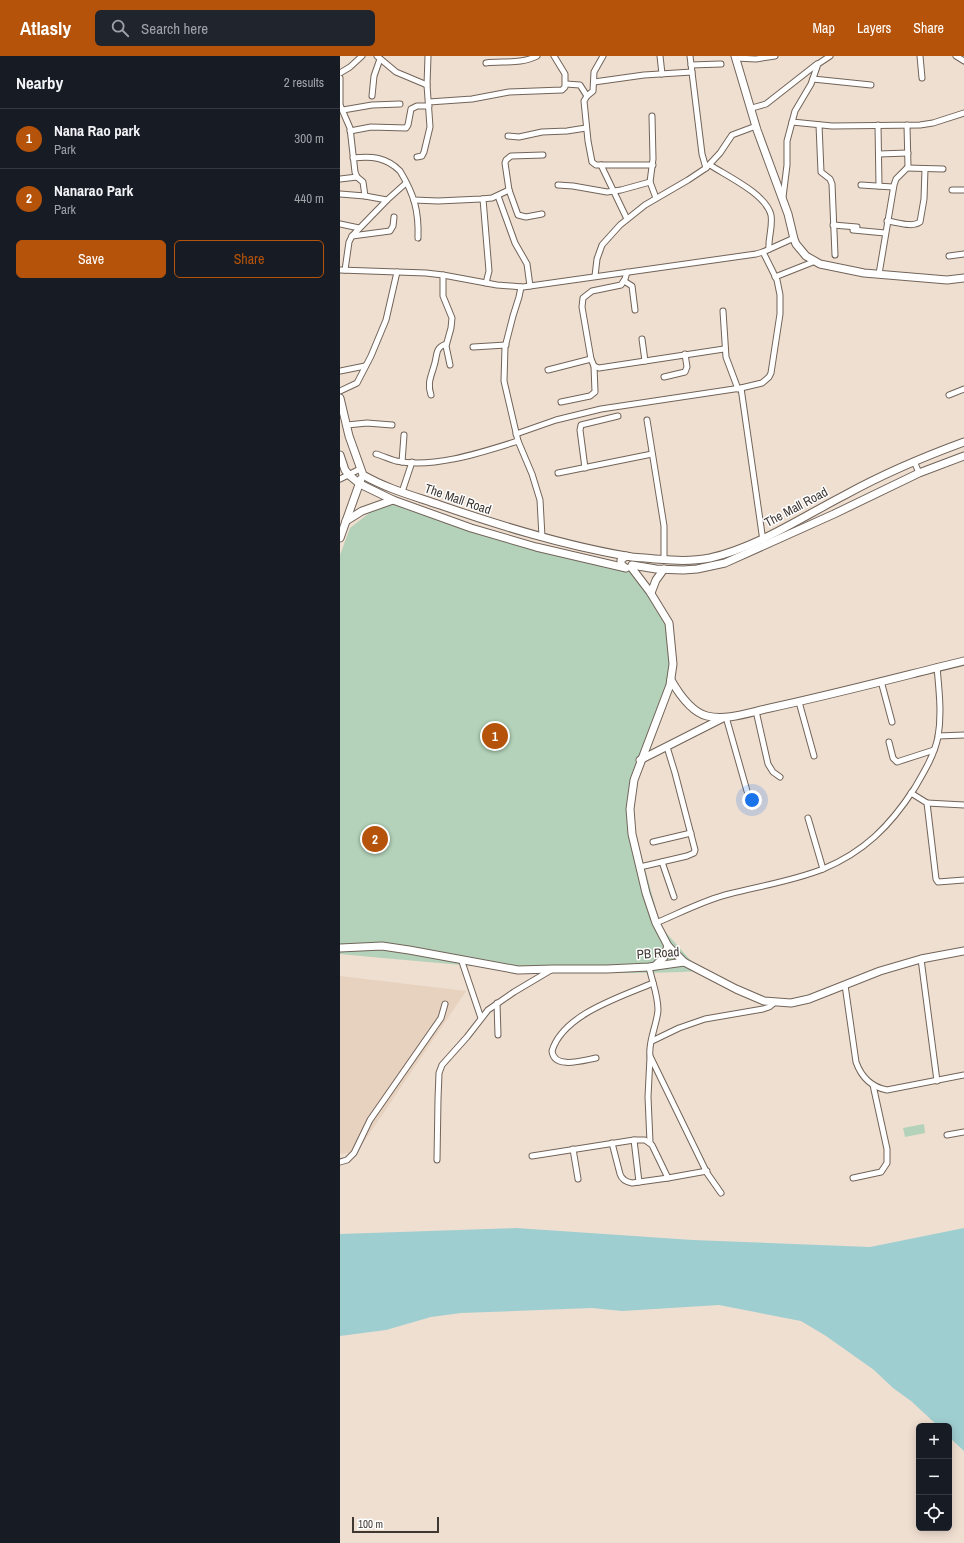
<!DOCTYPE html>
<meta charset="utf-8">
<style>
body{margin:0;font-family:"Archivo Narrow",sans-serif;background:#20242c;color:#f1f3f6}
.controls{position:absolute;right:12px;bottom:12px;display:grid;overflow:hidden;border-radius:6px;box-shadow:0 2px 10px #0003}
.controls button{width:36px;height:36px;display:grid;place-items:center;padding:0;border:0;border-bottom:1px solid #363941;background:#171b24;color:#f1f3f6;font:20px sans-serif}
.scale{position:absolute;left:12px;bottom:10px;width:87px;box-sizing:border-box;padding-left:4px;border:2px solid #3e3732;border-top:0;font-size:11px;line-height:14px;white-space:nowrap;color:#3e3732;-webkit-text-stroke:3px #fff;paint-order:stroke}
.you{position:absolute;left:412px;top:744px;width:14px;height:14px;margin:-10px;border:3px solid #fff;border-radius:50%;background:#1a73e8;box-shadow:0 0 0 6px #1a73e833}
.badge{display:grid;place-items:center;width:26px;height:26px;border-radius:50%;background:#b45309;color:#fff;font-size:13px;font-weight:700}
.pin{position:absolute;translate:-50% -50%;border:2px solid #fff;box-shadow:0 1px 4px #0006}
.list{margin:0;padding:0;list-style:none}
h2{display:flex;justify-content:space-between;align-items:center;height:52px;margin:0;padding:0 16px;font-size:17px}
h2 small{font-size:13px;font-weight:400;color:#9ea1a6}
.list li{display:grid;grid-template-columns:26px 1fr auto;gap:12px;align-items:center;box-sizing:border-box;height:60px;padding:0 16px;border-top:1px solid #363941}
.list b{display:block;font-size:15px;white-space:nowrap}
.list p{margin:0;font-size:13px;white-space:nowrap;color:#9ea1a6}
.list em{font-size:13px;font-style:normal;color:#9ea1a6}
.actions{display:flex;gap:8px;padding:12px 16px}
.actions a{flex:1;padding:9px 0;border:1px solid #b45309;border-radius:6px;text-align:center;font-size:14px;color:#b45309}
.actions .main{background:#b45309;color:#fff}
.icon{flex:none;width:22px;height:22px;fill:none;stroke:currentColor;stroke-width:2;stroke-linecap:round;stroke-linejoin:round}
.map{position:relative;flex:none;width:624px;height:1487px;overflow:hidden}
header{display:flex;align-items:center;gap:24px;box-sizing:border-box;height:56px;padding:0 20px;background:#b45309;color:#fff}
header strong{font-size:19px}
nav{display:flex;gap:22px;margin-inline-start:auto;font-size:14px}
.search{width:280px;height:36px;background:#20242c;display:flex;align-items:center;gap:10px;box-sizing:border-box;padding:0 14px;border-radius:6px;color:#9ea1a6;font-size:15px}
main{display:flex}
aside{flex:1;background:#171b24}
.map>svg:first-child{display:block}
.built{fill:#e7d1bf}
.green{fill:#b3d2b9}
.water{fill:#9fced1}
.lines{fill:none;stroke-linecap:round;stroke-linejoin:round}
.street-casing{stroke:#726459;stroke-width:7}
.secondary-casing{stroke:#726459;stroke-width:9}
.street{stroke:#fff;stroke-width:5}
.secondary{stroke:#fff;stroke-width:7}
.labels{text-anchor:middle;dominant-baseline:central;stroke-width:3;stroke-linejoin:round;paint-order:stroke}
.street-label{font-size:13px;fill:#3e3732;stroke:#fff}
</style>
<header>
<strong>Atlasly</strong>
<div class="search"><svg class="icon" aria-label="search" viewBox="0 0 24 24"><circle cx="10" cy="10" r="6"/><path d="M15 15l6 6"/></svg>Search here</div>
<nav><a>Map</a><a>Layers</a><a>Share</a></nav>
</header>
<main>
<aside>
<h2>Nearby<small>2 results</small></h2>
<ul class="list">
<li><span class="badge">1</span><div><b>Nana Rao park</b><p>Park</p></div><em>300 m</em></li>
<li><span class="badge">2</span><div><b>Nanarao Park</b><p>Park</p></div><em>440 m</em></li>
</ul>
<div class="actions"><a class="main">Save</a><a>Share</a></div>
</aside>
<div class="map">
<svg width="624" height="1487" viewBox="0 0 624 1487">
<rect width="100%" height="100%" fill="#efdfd1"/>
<polygon class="built" points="0,920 126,935 17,1096 0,1098"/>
<g class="green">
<path d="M 54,448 L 289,513 L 311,538 L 330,575 L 333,611 L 293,725 L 292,766 L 321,871 L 360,915 C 240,922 120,909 0,898 L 0,499 L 10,472 L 32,455 Z"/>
<polygon points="584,1068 585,1077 565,1081 563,1072"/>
</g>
<polygon class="water" points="176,1172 353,1184 530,1191 624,1172 624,1395 609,1381 609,1370 598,1370 571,1345 553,1332 534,1314 486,1280 461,1265 379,1249 282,1255 252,1252 121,1257 91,1261 46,1274 0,1280 0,1178"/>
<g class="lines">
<g class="street-casing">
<g id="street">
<polyline points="37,0 56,16 87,29"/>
<polyline points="263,0 254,16 253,35 247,40 244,45 248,85 252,106 256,109 313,109"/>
<polyline points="320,0 322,18"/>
<polyline points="350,0 362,98 366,112"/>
<polyline points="580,0 582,22"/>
<polyline points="616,0 624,5"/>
<polyline points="396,2 416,3 435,0"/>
<path d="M 146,7 C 163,5 182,8 197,0"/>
<polyline points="351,9 381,8"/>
<polyline points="0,17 10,11 22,0"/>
<polyline points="0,22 0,47"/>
<polyline points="473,23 531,29"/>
<polyline points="254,26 304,19 352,16"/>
<polyline points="226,28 240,29 247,40"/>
<polyline points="32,40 34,20 40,3"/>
<polyline points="89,46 132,43 169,36 222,34 225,31 225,18 214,0"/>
<polyline points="0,49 10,72 15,116 17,121 23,126 25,140"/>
<polyline points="412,52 426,48 477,8"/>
<polyline points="3,54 32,49 60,48"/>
<polyline points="312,60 313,103 310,126 316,142"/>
<polyline points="452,66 492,70 580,69 593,67 624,57"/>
<polyline points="479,69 481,116 490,123 492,128 495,199"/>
<polyline points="538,69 539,130"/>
<polyline points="10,75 31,71 66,72 68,69 71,53 77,50 89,50"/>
<polyline points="168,80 179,81 202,76 227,75 246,72"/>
<polyline points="539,98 568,97"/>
<polyline points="77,101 82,100 84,96 90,71 87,29 88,0"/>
<path d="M 13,102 C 32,100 46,101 60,115 C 74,138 79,155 78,182"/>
<polyline points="261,109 287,163"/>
<path d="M 370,109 C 387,120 426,138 431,159 C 433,171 428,182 429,193"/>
<polyline points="567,112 603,113"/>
<polyline points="0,123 17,121"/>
<polyline points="218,129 233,130 267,136 281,134 310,126"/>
<polyline points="521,129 553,131"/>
<polyline points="612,134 624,134"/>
<polyline points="0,138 25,140 47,144 12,180 9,186 5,214"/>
<polyline points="158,140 175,187 187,208 190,230"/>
<polyline points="443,141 447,109 447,85 455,55 471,28 478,8 490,0"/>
<polyline points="143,143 149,215 146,227"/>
<polyline points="47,144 66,127"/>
<polyline points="74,144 98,145 141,143 152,142 169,134"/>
<polyline points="202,158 186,161 178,159 169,134 165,107 166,104 171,100 203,99"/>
<path d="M 547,165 C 557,166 572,172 580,166 L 584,143 L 585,113"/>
<polyline points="0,168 19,172"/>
<polyline points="493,169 517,171"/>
<polyline points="513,174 545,177"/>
<polyline points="12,180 50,175 53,170 54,161"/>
<polyline points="609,200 624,198"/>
<polyline points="0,214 86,217 103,219 157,229 183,231 416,198 423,196 454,182"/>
<polyline points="287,216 285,223 281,229 252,235 243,242 242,251 251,303 254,310 259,312 384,293"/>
<polyline points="539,218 554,129 556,123 568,111 567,69"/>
<polyline points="103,219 103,240 112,262 111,272 106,290 110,309"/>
<polyline points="255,220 257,203 262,189 280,169 305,149 348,124 366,112 380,97 392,79 416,70"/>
<polyline points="435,221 473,206"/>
<polyline points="284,225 292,230 295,254"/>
<polyline points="181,231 179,241 173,260 165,291 164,325 178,385 192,418 200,444 202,481"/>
<polyline points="383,255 386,301 398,333"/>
<polyline points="302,283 305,305"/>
<polyline points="133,291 166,289"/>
<polyline points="208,314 251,303"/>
<polyline points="0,315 25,310"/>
<polyline points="324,321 345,316 347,311 345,298"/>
<polyline points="401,332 423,485"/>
<polyline points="0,335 17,327 31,300 46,264 57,216"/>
<path d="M 91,339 C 87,327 91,321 94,310 C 96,305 96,298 98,294 C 100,290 103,289 106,288"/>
<polyline points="609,339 624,333"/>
<polyline points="221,346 250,340 255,336 254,310"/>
<polyline points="307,364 324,470 324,503"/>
<polyline points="7,369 27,367 52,369"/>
<polyline points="176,378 216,364 261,353 401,332 422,327 429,321 431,317 440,258 440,239 437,224 423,196"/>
<path d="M 36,398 C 43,400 49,403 56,405 C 93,413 143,396 178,385"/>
<polyline points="574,405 579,417"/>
<polyline points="62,406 64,379"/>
<polyline points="245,412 240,374 241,369 278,360"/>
<polyline points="218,417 312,398"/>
<polyline points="0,423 20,413"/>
<polyline points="62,436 72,406"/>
<polyline points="541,625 552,666"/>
<polyline points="459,646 474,700"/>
<polyline points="416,655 428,708 433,716 440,721"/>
<polyline points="386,661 407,735"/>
<polyline points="598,680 624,679"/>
<polyline points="549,686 553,702 557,706 594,694"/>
<polyline points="571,737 587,747 596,823 598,826 624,824"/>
<polyline points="587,747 624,749"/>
<polyline points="468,762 483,813"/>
<polyline points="313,786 351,777"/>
<polyline points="322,806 334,841"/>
<polyline points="300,811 347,800 354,797 355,794 335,717 327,691"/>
<path d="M 316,867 C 340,857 364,844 389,838 C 420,830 453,825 483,813 C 524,796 550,770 574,733 C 584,716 594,700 598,681 C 602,658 599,634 597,611"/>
<polyline points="121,903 141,962"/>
<polyline points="581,903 597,1025"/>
<path d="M 309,911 C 312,925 318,939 318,954 C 317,969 308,985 310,1000 L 367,1117 L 381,1137"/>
<path d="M 505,929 L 516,1006 C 521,1020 531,1031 547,1034 L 624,1019"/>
<polyline points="157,947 158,979"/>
<polyline points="312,985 339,972 365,963 423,953 429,951 434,947"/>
<path d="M 256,1002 C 244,1004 214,1014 212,995 C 223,958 281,941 313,927"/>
<polyline points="607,1079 624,1076"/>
<polyline points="294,1084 299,1126"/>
<polyline points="310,1086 308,1041 310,1001"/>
<path d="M 272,1087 L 280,1118 C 282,1124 286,1126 292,1127 L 328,1122 L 367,1115"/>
<polyline points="233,1093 238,1123"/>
<polyline points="192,1100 294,1084 305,1084 312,1089 328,1122"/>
<polyline points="97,1104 98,1043 99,1017 102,1009 127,981 148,954 174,936 211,914"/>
<polyline points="0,1106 7,1104 14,1097 30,1064 101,962 105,948"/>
<polyline points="513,1122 541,1116 547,1107 547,1093 533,1029"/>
</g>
</g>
<g class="secondary-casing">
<g id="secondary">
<polyline points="395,0 417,74 448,158 454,183 456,188 466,200 480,208 524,217 607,224 624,222"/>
<path d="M 0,342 L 9,380 L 23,419 C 47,433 74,440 100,449 C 161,470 222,489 286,500"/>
<polyline points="0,399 5,414 9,419 20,428 53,444 131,472 196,491 286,512"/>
<polyline points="6,465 22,455 53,444"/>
<polyline points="0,482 21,423"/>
<polyline points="292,509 316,513 343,514 357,513 385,507 494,458 579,417 624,400"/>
<path d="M 284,511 L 281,508 L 281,504 L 286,500 L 292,501 C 317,503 345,507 370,502 C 418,491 462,461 505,439 C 543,418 583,401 624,386"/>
<polyline points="291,511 310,536 329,567 333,608 330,629 294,724 290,753 292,778 306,837 316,867 328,890 344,906"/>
<polyline points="311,537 316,524 324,513"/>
<path d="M 331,624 C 339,638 351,656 367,660 C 387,665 410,656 430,652 C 495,638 559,621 624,605"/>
<polyline points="300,704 383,662"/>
<polyline points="0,892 42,890 69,894 178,914 213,913 267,913 309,911 344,906 396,933 424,945 451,947 469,943 540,915 581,903 624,895"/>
<polyline points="316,909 324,901 328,890"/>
</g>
</g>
<use href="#street" class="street"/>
<use href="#secondary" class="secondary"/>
</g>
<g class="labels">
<g class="street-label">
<text transform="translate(118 443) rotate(19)">The Mall Road</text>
<text transform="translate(456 451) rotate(-28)">The Mall Road</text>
<text transform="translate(318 897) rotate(-4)">PB Road</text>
</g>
</g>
</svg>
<div class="controls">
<button>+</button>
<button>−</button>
<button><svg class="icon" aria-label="locate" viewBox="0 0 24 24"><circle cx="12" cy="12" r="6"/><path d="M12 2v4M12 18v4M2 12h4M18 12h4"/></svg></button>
</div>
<div class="scale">100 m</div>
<div class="you"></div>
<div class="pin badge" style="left:155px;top:680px">1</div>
<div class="pin badge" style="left:35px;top:783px">2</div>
</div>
</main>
